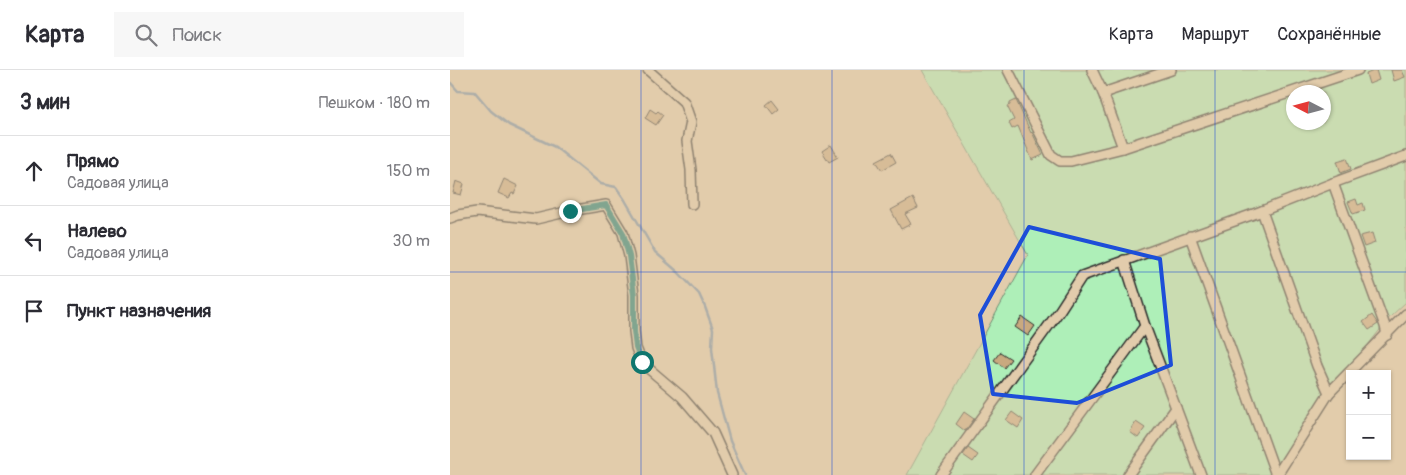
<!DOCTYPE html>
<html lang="ru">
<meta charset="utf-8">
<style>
body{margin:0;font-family:Pangolin,sans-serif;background:#f7f7f7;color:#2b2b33}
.controls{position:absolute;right:15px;bottom:15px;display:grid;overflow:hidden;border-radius:0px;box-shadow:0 1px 4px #0004}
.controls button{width:45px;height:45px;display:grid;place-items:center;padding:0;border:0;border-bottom:1px solid #e1e1e2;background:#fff;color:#2b2b33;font:25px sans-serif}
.compass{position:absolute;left:836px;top:15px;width:45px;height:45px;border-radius:50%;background:#fff;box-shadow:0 1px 4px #0004;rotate:276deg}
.stop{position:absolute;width:15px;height:15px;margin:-11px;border:4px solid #0f766e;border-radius:50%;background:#fff}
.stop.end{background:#0f766e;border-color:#fff;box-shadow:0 1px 5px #0008}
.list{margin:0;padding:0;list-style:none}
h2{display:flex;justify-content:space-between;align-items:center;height:65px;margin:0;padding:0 20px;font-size:21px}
h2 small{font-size:16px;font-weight:400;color:#7c7c81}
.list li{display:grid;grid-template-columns:32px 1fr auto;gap:15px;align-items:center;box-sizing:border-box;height:70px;padding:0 20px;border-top:1px solid #e1e1e2}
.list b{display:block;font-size:19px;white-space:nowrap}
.list p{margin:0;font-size:16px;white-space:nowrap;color:#7c7c81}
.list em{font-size:16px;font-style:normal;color:#7c7c81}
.icon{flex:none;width:28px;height:28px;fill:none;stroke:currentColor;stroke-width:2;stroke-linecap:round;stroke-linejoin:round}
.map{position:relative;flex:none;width:956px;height:405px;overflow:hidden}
header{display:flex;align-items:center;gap:30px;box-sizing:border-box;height:70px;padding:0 25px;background:#fff;border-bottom:1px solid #e1e1e2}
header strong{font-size:24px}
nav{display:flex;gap:28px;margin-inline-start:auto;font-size:18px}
.search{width:350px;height:45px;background:#f7f7f7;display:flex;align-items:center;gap:12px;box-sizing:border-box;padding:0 18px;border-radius:0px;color:#7c7c81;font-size:19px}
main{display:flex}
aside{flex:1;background:#fff}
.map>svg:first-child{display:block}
.green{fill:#aeefb8;stroke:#6c8d72;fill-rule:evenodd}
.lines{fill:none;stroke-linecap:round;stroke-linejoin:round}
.stream{stroke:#6e89a4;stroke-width:2.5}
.building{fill:#c9a97f;stroke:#2b2b2b}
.minor-casing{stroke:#2b2b2b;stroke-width:12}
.minor{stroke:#e2ccac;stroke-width:9}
.route{stroke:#0f766e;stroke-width:6}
.marked{fill:none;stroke:#1d4ed8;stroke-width:4;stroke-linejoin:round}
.grid{fill:none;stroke:#1d4ed8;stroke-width:1;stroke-opacity:0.55}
</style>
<header>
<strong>Карта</strong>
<div class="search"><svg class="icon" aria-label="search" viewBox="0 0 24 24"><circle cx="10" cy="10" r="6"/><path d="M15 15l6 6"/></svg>Поиск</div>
<nav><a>Карта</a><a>Маршрут</a><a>Сохранённые</a></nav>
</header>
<main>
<aside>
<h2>3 мин<small>Пешком · 180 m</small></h2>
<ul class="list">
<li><svg class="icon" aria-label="ahead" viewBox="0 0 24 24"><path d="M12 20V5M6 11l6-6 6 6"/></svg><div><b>Прямо</b><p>Садовая улица</p></div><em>150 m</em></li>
<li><svg class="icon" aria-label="left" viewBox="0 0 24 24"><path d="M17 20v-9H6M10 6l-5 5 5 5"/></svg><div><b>Налево</b><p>Садовая улица</p></div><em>30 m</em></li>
<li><svg class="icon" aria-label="arrive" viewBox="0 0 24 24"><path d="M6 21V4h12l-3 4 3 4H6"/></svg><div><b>Пункт назначения</b></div></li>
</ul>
</aside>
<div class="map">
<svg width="956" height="405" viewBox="0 0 956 405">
<rect width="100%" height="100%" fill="#e2ccac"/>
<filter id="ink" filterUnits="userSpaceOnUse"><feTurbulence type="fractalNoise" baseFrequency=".02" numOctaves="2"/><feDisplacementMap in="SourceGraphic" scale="10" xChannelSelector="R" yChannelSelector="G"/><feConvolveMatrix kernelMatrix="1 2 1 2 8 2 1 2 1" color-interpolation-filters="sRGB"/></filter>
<g filter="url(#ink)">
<path class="green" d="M 472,0 L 956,0 L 956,232 L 940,247 L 880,323 L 827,405 L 457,405 L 578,185 ZM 844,22 L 874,22 L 874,52 L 844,52 Z"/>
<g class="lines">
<polyline class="stream" points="0,12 8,21 25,22 41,41 59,55 105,77 151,114 166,117 175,130 205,182 228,202 249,224 255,237 263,259 262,278 267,323 280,371 295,405"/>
</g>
<g class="building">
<polygon points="926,0 929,10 919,14 916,4"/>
<polygon points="941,0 952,0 955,7 944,11"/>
<polygon points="322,30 329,39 323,44 316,35"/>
<polygon points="566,30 581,63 582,62 593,85 582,90 568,56 562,59 559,53 564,50 557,36 560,35 560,33"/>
<polygon points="200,39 206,43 208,41 213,45 206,55 195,48"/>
<polygon points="381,75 388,87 379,92 372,81"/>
<polygon points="441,83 446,92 432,100 426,91"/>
<polygon points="897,88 901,99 891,103 887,91"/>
<polygon points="54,109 68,116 64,124 62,123 59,128 48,123"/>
<polygon points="6,111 14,114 11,125 3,123"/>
<polygon points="463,128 468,138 455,144 461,154 451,159 441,140"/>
<polygon points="906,129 908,135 913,133 915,140 903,144 898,132"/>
<polygon points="922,163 925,173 914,177 910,166"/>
<polygon points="922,245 928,254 919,260 913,252"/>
<polygon points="572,247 585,256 578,266 565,257"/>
<polygon points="550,282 561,289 554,298 544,290"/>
<polygon points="514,342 524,349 515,361 506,354"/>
<polygon points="562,342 573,350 568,358 556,350"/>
<polygon points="686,352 695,358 688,368 680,362"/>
<polygon points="518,378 528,385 523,392 513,385"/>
</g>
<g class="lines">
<g class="minor-casing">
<g id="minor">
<polyline points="198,0 234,32 241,52 237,71 241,100 242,134"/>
<polyline points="558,0 601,85 610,91 621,91 673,78 908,0"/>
<polyline points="642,0 653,23 673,78"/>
<polyline points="653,23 721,0"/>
<polyline points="883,113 935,256 937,265"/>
<polyline points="812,141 867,296 879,323"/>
<polyline points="0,148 8,145 27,142 86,149 120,141 156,135 173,163 179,186 184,225 184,261 186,278 192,293 232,327 263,363 282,405"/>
<polyline points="740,166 826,405"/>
<polyline points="674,190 695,256"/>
<polyline points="726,338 751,405"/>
<polyline points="491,405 610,240 632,206 812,141 883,113 956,86"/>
<polyline points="585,405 695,256 726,338 678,405"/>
<polyline points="827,405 879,323 956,244"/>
</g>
</g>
<use href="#minor" class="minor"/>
</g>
</g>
<g class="lines" filter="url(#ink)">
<polyline class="route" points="120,141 156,135 173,163 179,186 184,225 184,261 186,278 192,292"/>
</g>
<path d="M0 0H956V405H0ZM 579,157 L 710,189 L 721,295 L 627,333 L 543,324 L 530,245 Z" fill="#e2ccac" fill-opacity=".55" fill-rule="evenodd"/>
<path class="marked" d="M 579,157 L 710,189 L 721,295 L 627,333 L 543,324 L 530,245 Z"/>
<path class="grid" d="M 191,0 L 191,405M 382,0 L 382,405M 574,0 L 574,405M 765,0 L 765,405M 0,202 L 956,202"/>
</svg>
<div class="controls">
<button>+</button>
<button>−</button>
</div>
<svg class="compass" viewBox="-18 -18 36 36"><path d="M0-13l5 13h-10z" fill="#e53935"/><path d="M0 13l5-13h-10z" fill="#7c7c81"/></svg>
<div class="stop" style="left:192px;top:292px"></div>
<div class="stop end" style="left:120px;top:141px"></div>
</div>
</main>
